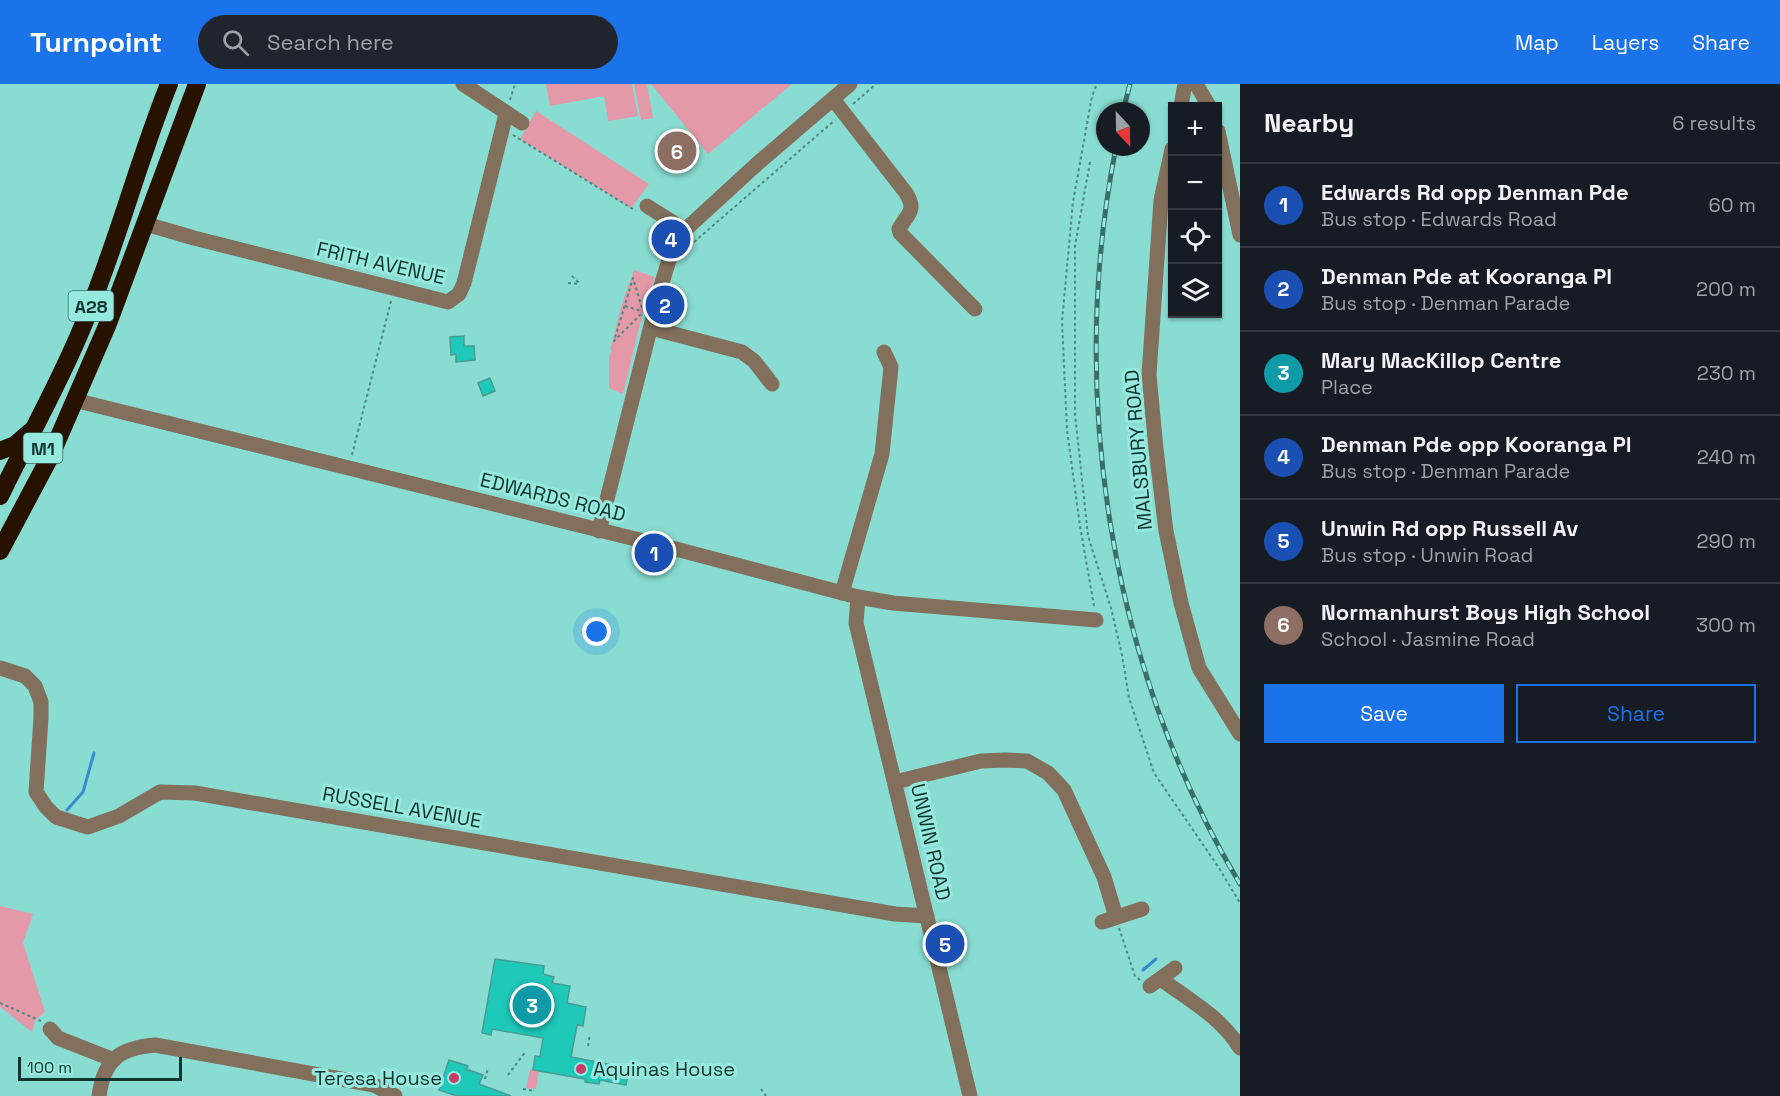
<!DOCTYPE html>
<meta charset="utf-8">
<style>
body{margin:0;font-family:"Space Grotesk",sans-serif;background:#20242c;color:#f1f3f6}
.controls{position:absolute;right:18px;top:18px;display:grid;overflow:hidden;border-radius:0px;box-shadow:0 2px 4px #0004}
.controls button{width:54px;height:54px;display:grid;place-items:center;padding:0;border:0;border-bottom:2px solid #363941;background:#171b24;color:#f1f3f6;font:30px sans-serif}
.compass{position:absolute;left:1096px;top:18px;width:54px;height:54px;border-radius:50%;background:#171b24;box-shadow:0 2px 4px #0004;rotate:158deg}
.scale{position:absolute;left:18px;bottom:15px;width:164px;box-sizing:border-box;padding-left:6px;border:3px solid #103430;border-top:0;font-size:16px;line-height:21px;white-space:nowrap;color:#103430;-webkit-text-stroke:4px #95e9de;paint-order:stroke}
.you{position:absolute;left:597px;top:548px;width:21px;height:21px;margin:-15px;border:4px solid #fff;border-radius:50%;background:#1a73e8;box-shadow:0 0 0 9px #1a73e833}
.badge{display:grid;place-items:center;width:39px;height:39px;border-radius:50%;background:#1a73e8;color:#fff;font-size:20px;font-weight:700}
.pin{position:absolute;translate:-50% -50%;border:3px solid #fff;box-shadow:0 2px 6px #0006}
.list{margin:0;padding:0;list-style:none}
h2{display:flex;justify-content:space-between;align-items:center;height:78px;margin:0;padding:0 24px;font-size:26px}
h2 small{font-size:20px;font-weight:400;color:#9ea1a6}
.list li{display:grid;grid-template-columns:39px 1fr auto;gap:18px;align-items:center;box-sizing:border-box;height:84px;padding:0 24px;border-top:2px solid #363941}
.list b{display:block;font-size:22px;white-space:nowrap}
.list p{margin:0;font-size:20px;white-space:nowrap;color:#9ea1a6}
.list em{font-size:20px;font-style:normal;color:#9ea1a6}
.actions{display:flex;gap:12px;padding:18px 24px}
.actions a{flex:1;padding:14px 0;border:2px solid #1a73e8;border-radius:0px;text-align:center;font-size:21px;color:#1a73e8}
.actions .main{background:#1a73e8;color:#fff}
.icon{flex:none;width:33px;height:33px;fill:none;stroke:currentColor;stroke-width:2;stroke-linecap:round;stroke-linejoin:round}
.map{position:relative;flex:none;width:1240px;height:1012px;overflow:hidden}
header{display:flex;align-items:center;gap:36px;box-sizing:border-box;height:84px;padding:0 30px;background:#1a73e8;color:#fff}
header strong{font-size:28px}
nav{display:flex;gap:33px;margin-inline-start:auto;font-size:21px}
.search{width:420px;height:54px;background:#20242c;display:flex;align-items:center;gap:15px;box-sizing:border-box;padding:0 21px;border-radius:33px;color:#9ea1a6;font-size:22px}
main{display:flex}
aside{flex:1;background:#171b24}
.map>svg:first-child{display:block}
.green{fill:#e499a9}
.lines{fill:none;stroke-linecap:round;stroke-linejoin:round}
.stream{stroke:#368cce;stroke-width:3}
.building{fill:#1ec9ba;stroke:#489c93;stroke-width:1.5}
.path{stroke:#4c8981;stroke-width:2;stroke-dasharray:3 3;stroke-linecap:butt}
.minor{stroke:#826f5c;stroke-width:15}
.highway{stroke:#271200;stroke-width:18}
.rail-casing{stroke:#3a6f69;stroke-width:5}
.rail{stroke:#95e9de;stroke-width:3;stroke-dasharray:9;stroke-linecap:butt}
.poi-dot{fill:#c93c69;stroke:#95e9de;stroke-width:2}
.labels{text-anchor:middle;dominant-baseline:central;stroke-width:6;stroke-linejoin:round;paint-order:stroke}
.shield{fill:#95e9de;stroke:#386a64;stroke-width:1.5}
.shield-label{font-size:18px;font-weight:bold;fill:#103430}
.street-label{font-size:20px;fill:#103430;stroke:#95e9de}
.poi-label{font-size:20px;fill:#103430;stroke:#95e9de;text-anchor:start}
</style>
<header>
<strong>Turnpoint</strong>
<div class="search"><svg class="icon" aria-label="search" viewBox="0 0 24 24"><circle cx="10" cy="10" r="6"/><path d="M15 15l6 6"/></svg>Search here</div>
<nav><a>Map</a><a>Layers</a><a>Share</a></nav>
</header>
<main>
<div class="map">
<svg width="1240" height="1012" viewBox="0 0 1240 1012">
<rect width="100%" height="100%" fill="#88dcd1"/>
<g class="green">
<polygon points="546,0 632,0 638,32 608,37 604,12 550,22"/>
<polygon points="634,0 647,0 653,34 641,36"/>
<polygon points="651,0 792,0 708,70"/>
<polygon points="536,27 649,100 631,124 520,55"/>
<polygon points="634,186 655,193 643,228 623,310 609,304 609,273 612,265 610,266 622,220"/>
<polygon points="0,822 33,830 23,859 45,928 35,936 32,948 0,923"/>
<polygon points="530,985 539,987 536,1005 526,1004"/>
</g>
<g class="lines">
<g class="stream">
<polyline points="67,726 83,708 94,669"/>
<polyline points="1143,886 1156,875"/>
</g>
</g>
<g class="building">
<polygon points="464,252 464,262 474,262 475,276 456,278 456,270 451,271 450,253"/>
<polygon points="490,294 495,307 483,312 478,299"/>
<polygon points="495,875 544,882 543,890 554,893 552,899 570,902 567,919 586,923 583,942 577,941 571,973 629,984 626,1001 600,996 599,1000 585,998 585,995 533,986 535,972 540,973 543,954 492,945 491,951 482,949"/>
<polygon points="449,976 468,982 466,985 483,991 479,1000 511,1012 457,1012 439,1006"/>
</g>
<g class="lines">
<g class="path">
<polyline points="510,16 515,0"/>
<polyline points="853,20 876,0"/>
<polyline points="513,51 636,127"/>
<polyline points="1090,78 1075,162 1075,330 1088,452 1111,524 1122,571 1129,614 1154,689 1219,784 1240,819"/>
<polyline points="694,158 835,36"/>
<polyline points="572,192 580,200"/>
<polyline points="568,199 580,200"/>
<polyline points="625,222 641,227"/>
<polyline points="641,230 614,257 633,194 642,224"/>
<polyline points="352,371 391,217"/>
<polyline points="1094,522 1080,442 1067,346 1062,237 1073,118 1092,12 1097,0"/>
<polyline points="1119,844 1135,892 1140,896"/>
<polyline points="0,919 41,937"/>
<polyline points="588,962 590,950"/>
<polyline points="508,991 526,967"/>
<polyline points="485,995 488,984"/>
<polyline points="523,1005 535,1007"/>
<polyline points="761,1005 766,1012"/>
</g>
<g class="minor">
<polyline points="463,0 522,39"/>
<polyline points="1196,0 1209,22"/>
<path d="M 833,15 L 906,109 C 917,127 908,129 899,145 L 900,149 L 975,225"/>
<polyline points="1181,22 1185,0"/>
<polyline points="1218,47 1240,151"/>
<polyline points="1172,65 1161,116 1149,291 1156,365 1166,447 1181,519 1199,584 1240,650"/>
<polyline points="647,122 685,146"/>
<polyline points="146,140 194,154 448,218 459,210 464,199 506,30"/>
<polyline points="651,244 742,268 754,277 772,300"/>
<polyline points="74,316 676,465 858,513 893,519 1096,536"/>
<polyline points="599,447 661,202 669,176 685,146 758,79 850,0"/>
<polyline points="842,509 882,370 891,283 884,268"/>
<polyline points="858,513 856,539 970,1012"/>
<polyline points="0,584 25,592 35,602 41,618 41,634 36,708 46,723 56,733 88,743 119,732 160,708 195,709 895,830 927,832"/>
<polyline points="895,698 981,677 1005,676 1027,677 1048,689 1064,706 1104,793 1116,833"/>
<polyline points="1102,838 1142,825"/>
<path d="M 1161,895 C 1190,917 1220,932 1240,964"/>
<polyline points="1150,902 1175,884"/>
<polyline points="50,945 58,954 114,976"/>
<path d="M 99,1012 C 104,975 120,964 155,961 L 374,1001 L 395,1012"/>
</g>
<g class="highway">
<polyline points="0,367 15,361 30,348"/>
<path d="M 0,412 C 27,356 58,302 82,244 C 116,164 137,80 169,0"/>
<polyline points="0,467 51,371 107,242 197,0"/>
</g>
<g class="rail-casing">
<g id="rail">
<polyline points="1123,27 1130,0"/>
<path d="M 1116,63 C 1067,311 1110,583 1240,800"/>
</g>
</g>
<use href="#rail" class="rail"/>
</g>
<g class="poi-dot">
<circle cx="581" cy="985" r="6"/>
<circle cx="454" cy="994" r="6"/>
</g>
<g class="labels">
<g class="shield">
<rect x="68.5" y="207" width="45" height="30" rx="4.5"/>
<rect x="23.5" y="349" width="39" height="30" rx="4.5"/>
</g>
<g class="shield-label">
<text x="91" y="222">A28</text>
<text x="43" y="364">M1</text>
</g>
<g class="street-label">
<text transform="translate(381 179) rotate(13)">FRITH AVENUE</text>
<text transform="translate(1138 366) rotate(-95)">MALSBURY ROAD</text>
<text transform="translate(553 413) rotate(14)">EDWARDS ROAD</text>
<text transform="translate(402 723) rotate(10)">RUSSELL AVENUE</text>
<text transform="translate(931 758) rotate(77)">UNWIN ROAD</text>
</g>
<g class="poi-label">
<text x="593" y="985">Aquinas House</text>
<text x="442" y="994" text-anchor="end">Teresa House</text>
</g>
</g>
</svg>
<div class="controls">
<button>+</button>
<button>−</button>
<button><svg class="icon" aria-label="locate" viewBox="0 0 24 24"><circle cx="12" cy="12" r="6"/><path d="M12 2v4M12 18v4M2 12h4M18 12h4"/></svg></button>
<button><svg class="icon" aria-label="layers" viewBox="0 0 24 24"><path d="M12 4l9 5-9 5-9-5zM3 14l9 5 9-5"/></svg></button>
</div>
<svg class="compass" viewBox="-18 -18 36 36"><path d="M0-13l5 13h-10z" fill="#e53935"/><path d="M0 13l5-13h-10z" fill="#9ea1a6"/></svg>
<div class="scale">100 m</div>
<div class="you"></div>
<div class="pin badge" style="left:654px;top:469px;background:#1a4fb4">1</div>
<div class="pin badge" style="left:665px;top:221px;background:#1a4fb4">2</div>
<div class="pin badge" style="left:532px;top:921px;background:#0f9aa8">3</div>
<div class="pin badge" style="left:671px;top:155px;background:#1a4fb4">4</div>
<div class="pin badge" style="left:945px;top:860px;background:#1a4fb4">5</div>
<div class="pin badge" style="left:677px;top:67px;background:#8d6e63">6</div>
</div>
<aside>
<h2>Nearby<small>6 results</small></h2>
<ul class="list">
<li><span class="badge" style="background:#1a4fb4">1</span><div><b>Edwards Rd opp Denman Pde</b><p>Bus stop · Edwards Road</p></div><em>60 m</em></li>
<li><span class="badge" style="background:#1a4fb4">2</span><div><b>Denman Pde at Kooranga Pl</b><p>Bus stop · Denman Parade</p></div><em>200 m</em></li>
<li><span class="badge" style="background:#0f9aa8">3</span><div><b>Mary MacKillop Centre</b><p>Place</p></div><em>230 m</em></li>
<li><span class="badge" style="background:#1a4fb4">4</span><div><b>Denman Pde opp Kooranga Pl</b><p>Bus stop · Denman Parade</p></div><em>240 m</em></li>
<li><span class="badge" style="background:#1a4fb4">5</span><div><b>Unwin Rd opp Russell Av</b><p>Bus stop · Unwin Road</p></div><em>290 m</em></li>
<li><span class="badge" style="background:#8d6e63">6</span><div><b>Normanhurst Boys High School</b><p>School · Jasmine Road</p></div><em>300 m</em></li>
</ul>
<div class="actions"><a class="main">Save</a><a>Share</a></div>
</aside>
</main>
